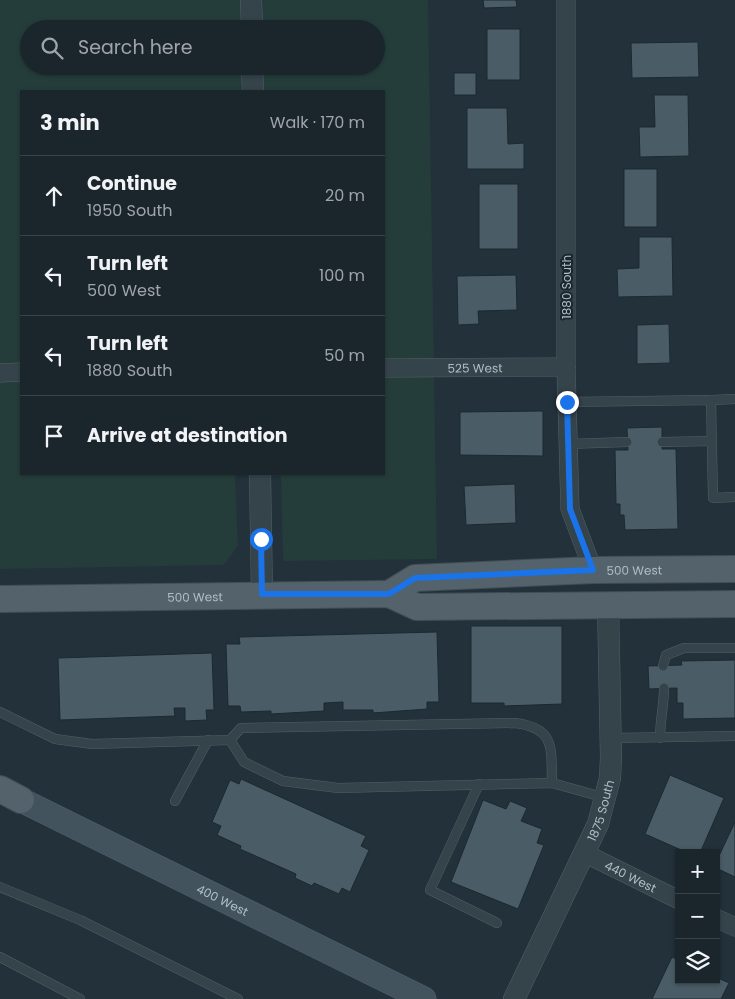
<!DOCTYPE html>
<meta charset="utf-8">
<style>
body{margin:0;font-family:Poppins,sans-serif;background:#232d34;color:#f1f3f6}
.controls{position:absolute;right:15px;bottom:15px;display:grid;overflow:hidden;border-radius:0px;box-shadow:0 1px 4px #0004}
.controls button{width:45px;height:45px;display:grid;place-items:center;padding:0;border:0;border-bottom:1px solid #384248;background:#1a252c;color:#f1f3f6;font:25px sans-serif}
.stop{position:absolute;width:15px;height:15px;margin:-11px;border:4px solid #1a73e8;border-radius:50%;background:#fff}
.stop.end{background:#1a73e8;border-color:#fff;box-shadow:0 1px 5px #0008}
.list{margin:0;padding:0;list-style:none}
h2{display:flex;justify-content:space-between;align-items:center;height:65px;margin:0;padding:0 20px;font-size:21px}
h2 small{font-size:16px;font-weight:400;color:#9fa5a9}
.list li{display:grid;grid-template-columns:32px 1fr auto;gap:15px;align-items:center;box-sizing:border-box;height:80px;padding:0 20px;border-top:1px solid #384248}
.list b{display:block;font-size:19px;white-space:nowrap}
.list p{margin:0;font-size:16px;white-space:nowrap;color:#9fa5a9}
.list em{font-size:16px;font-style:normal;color:#9fa5a9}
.icon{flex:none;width:28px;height:28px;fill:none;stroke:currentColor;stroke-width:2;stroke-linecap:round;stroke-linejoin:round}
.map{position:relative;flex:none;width:735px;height:999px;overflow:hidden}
.search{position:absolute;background:#1a252c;box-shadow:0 1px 4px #0004;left:20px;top:20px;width:365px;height:55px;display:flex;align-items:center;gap:12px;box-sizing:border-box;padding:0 18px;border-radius:28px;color:#9fa5a9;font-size:19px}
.panel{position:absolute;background:#1a252c;box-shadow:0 1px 4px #0004;left:20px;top:90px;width:365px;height:385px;border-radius:0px}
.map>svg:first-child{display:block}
.green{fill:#253d3a;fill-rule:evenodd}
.building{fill:#4a5c66;stroke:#1d2931}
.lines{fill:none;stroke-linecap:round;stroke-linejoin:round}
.service-casing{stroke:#536068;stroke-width:10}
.minor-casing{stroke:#536068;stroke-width:19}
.tertiary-casing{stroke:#536068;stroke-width:22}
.secondary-casing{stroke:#536068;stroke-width:25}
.primary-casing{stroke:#424e57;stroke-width:28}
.service{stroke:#35434b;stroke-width:9}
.minor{stroke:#35434b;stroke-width:18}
.tertiary{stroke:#35434b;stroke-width:21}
.secondary{stroke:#43535e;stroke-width:24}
.primary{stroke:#53626b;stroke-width:26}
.route{stroke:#1a73e8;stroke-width:6}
.labels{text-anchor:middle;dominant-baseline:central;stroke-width:4;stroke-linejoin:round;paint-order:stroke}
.street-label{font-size:12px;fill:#b0bec7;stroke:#1b272f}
</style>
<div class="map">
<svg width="735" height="999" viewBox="0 0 735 999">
<rect width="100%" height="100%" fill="#22313a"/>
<path class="green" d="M 0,0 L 428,0 L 437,559 L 283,561 L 281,476 L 235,474 L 238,546 L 224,565 L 0,569 ZM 29,29 L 376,29 L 376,66 L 29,66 ZM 21,91 L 384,91 L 384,474 L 21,474 Z"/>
<g class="building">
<polygon points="483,0 516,0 517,7 484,8"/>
<rect x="487" y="29" width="33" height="51"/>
<polygon points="698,42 699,77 632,78 631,43"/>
<rect x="454" y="73" width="22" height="22"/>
<polygon points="654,95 688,95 689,156 640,157 639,127 655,127"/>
<polygon points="467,108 507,108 508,144 524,143 524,169 467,169"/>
<rect x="624" y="169" width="33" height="58"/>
<rect x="479" y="184" width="39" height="65"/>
<polygon points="639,237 672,237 673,296 618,297 617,269 639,268"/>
<polygon points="516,275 517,310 478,311 479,324 458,325 457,276"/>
<polygon points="669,324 670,363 637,364 637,325"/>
<polygon points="543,411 543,456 460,455 460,412"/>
<polygon points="662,427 662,449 676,449 678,529 625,530 624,515 620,515 620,504 616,504 615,450 628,450 627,428"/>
<polygon points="515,484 516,523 466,525 464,486"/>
<polygon points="471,626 562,626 562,704 504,706 504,703 471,703"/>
<polygon points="437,632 439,702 427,702 427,709 373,713 373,710 343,710 343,702 324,703 324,711 271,714 271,711 241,712 240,706 228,706 226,644 240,644 239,637"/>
<polygon points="212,653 214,710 206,710 207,720 185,721 185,708 174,708 175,716 60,720 58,658"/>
<polygon points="735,660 735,718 683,719 683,703 677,703 677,688 649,689 648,666 682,665 681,661"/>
<polygon points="670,775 724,798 700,853 688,853 645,834"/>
<polygon points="241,779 366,836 361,846 369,850 350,892 342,888 339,894 314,883 312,886 295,878 296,874 240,849 241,846 217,835 221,826 212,822 230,780 239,784"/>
<polygon points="483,800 506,809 510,801 527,808 521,821 542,829 537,843 544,845 518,909 451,882"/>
<polygon points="735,822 735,877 716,868 716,862"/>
<polygon points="672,957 679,960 679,980 716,980 716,977 729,983 721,999 652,999"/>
</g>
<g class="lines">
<g class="service-casing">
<g id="service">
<polyline points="711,400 735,399"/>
<polyline points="567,402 711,400 713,498 735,497"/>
<polyline points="662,442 712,441"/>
<polyline points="568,444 627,442"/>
<polyline points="663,666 666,655 684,648 735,648"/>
<path d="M 0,712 L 55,739 L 92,744 L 230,740 L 241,728 L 515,723 C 556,728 551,749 552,783"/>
<polyline points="612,738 735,736"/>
<path d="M 660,738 C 660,720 664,705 664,688"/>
<polyline points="230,740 244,762 283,781 338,788 552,783 606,798"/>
<polyline points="479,784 430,890 497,923"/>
<polyline points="175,801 208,740"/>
<polyline points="0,887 80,920 238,999"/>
<polyline points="0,957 80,999"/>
</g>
</g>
<g class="minor-casing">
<g id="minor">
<polyline points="566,0 566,367 570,509 593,570"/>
<path id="s1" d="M 384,368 L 566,367"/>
<polyline points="0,373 21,372"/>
<path id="s2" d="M 584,853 L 679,900"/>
<polyline points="716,918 735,927"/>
</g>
</g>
<g class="tertiary-casing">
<g id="tertiary">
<polyline points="251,0 252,29"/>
<polyline points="252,66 253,91"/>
<polyline points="260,474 262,594"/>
<path id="s3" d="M 514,999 L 598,824 L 610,778 L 611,758 L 608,605"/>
</g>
</g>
<g class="secondary-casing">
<g id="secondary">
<path id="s4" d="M 21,800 L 424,999"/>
</g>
</g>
<g class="primary-casing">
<g id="primary">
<path id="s5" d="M 389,594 L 415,578 L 593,570 L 735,569"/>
<path id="s6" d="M 0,599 L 389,594 L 417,607 L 735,604"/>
<polyline points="0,789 21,800"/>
</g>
</g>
<use href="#service" class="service"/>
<use href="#minor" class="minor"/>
<use href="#tertiary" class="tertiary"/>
<use href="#secondary" class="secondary"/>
<use href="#primary" class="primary"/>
</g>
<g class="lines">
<polyline class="route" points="261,539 262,594 389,594 415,578 593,570 570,509 567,402"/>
</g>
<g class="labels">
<g class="street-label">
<text transform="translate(566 287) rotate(-90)">1880 South</text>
<text stroke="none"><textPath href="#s1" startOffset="91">525 West</textPath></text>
<text stroke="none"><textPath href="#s5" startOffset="250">500 West</textPath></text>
<text stroke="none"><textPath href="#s6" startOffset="195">500 West</textPath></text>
<text stroke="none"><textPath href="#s3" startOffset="208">1875 South</textPath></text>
<text stroke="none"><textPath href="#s2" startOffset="52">440 West</textPath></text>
<text stroke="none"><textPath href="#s4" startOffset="225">400 West</textPath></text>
</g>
</g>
</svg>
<div class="controls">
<button>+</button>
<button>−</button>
<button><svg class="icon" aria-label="layers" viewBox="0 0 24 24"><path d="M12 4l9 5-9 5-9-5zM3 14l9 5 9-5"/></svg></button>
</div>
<div class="stop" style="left:261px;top:539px"></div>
<div class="stop end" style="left:567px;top:402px"></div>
<div class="search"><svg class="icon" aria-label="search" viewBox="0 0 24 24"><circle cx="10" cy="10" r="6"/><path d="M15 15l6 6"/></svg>Search here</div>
<section class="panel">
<h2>3 min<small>Walk · 170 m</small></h2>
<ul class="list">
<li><svg class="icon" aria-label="ahead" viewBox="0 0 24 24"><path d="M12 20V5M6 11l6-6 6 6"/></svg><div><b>Continue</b><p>1950 South</p></div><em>20 m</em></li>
<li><svg class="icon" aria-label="left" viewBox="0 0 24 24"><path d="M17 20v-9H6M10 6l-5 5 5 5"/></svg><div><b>Turn left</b><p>500 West</p></div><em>100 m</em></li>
<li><svg class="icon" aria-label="left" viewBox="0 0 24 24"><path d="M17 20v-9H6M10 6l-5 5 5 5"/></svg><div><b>Turn left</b><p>1880 South</p></div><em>50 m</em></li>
<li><svg class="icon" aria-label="arrive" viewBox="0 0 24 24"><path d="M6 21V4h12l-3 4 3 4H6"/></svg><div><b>Arrive at destination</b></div></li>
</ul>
</section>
</div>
